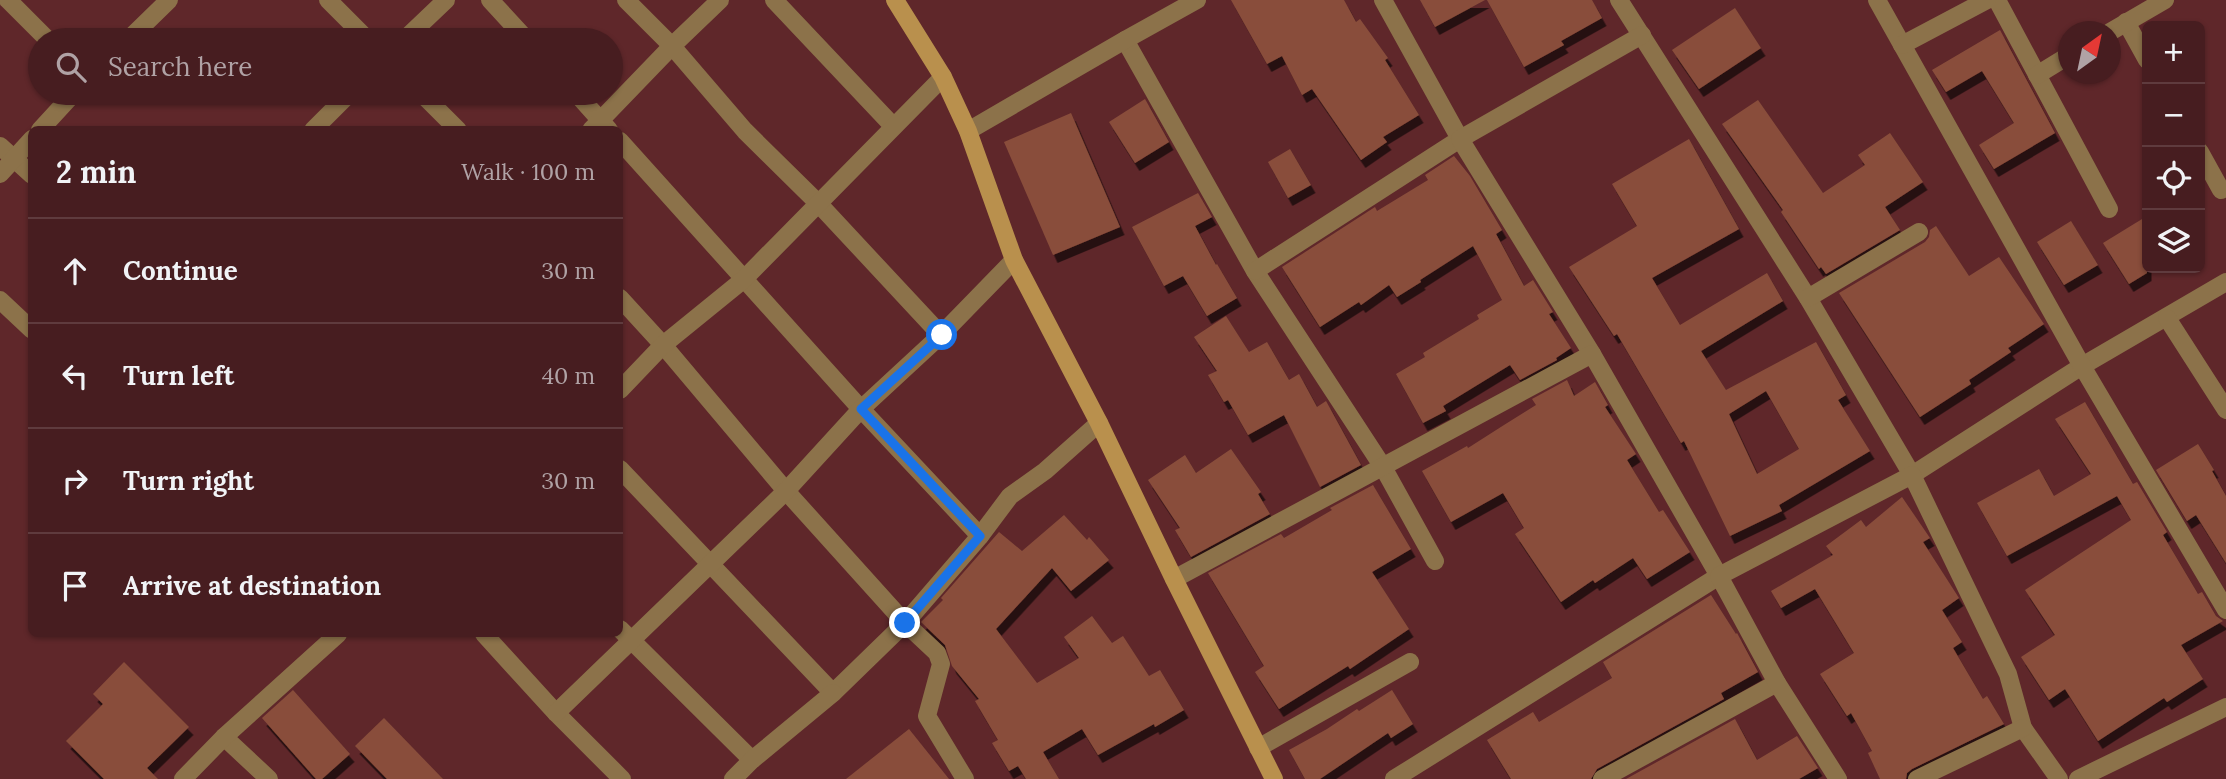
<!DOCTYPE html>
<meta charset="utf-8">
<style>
body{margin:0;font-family:Lora,serif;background:#512a2d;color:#f1f3f6}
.controls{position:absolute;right:21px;top:21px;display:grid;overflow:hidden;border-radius:10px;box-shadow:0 2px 5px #0004}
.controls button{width:63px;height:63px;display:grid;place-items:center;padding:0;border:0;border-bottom:2px solid #5f3b3e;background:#471d20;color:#f1f3f6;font:35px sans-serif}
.compass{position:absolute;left:2058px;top:21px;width:63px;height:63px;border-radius:50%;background:#471d20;box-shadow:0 2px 5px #0004;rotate:33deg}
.stop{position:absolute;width:21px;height:21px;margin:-16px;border:5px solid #1a73e8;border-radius:50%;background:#fff}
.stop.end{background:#1a73e8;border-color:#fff;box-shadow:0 2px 7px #0008}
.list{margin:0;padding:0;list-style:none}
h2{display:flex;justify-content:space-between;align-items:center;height:91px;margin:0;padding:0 28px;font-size:30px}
h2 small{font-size:23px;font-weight:400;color:#b0a2a5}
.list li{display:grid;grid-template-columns:46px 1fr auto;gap:21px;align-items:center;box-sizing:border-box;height:105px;padding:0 28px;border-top:2px solid #5f3b3e}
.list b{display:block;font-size:26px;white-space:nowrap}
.list em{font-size:23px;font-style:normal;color:#b0a2a5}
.icon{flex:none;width:38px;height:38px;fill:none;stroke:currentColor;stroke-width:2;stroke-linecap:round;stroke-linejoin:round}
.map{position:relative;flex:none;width:2226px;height:779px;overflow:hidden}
.search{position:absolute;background:#471d20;box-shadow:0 2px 5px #0004;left:28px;top:28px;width:595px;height:77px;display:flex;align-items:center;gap:18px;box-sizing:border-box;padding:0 24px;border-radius:38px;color:#b0a2a5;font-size:26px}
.panel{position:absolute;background:#471d20;box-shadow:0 2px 5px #0004;left:28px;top:126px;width:595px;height:511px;border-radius:10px}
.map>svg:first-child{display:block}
.building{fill:#894e3b;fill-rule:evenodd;filter:url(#shadow)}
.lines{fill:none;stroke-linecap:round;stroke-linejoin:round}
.minor{stroke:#8c724a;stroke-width:18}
.secondary{stroke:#b9904d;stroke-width:18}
.route{stroke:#1a73e8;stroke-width:9}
</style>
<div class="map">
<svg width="2226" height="779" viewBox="0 0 2226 779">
<defs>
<filter id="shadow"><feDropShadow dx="4.5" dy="8" stdDeviation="0" flood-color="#0009"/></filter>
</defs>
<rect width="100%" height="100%" fill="#5f272a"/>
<g class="building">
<polygon points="1231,0 1344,0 1356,22 1360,19 1388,58 1385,60 1419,115 1383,137 1387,142 1361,160 1312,89 1302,95 1282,56 1267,64"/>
<polygon points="1420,0 1485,0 1435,27"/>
<polygon points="1487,0 1592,0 1602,18 1561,41 1564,45 1524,67"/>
<polygon points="1735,8 1761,48 1699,89 1672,50"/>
<polygon points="2000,30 2055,133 1994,169 1979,145 2014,123 1982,71 1946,92 1932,70"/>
<polygon points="1145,99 1169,142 1135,163 1109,122"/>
<polygon points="1758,100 1823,193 1865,165 1858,155 1890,133 1923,182 1885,207 1900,230 1826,274 1821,267 1819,269 1781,212 1783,210 1722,124"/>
<polygon points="1071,113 1120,227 1053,255 1004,142"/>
<path d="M 1689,139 L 1739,229 L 1652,278 L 1680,325 L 1767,273 L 1783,301 L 1701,351 L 1726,390 L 1816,342 L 1846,395 L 1838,400 L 1870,451 L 1779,505 L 1782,511 L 1730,536 L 1684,441 L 1681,443 L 1617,334 L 1614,336 L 1569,267 L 1637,226 L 1612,184 ZM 1766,391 L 1799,449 L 1757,474 L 1729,414 Z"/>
<polygon points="1290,149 1311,185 1288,198 1268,162"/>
<polygon points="1454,156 1470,176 1502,230 1496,234 1524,286 1533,280 1553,312 1549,314 1571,348 1556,358 1557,360 1520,380 1510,365 1443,406 1446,411 1423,423 1396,374 1425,357 1423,353 1479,319 1477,315 1502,300 1473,246 1420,280 1421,282 1397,297 1389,285 1361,305 1359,302 1320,327 1282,267 1375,207 1377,211 1428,180 1425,175"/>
<polygon points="1198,193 1212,217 1195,226 1216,265 1217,264 1237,298 1207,316 1183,276 1164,286 1132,227"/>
<polygon points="2147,216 2147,273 2129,284 2103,243"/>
<polygon points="2071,221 2098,265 2064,285 2037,242"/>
<polygon points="1936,226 1969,276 1999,257 2044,324 2008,348 2011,352 1969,380 1971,384 1920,417 1839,293 1925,242 1929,237 1930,230"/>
<polygon points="1226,316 1249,352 1267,342 1289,380 1299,374 1317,407 1326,401 1361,465 1320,487 1284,415 1248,435 1228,400 1224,402 1208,375 1217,371 1194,337"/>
<polygon points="1567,380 1574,396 1595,382 1608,405 1605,407 1636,454 1627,460 1659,512 1663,510 1690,552 1647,579 1633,558 1595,583 1593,580 1561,602 1515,534 1524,528 1503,493 1451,522 1422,471 1467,446 1468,448 1504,425 1536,405 1532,399"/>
<polygon points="2085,402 2133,484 2137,482 2167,532 2163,535 2198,594 2202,592 2216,616 2223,621 2181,645 2203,679 2167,702 2164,698 2098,741 2065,689 2049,700 2021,657 2055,635 2025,590 2131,520 2117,496 2007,556 1977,503 2039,469 2054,496 2091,474 2055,419"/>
<polygon points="2198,444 2214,470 2212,471 2226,496 2226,563 2196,515 2187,521 2156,470"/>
<polygon points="1231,449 1261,492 1258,494 1270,514 1191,557 1175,530 1180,528 1148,480 1185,455 1196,473"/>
<polygon points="1373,485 1411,549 1372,572 1409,629 1350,669 1348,666 1279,709 1255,672 1264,666 1208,573 1281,534 1284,538 1332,510 1330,508"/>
<polygon points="1902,497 1930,538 1923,542 1959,598 1942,610 1962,642 1953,648 1983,699 1987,696 2004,724 1912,769 1907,773 1906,779 1880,779 1868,753 1872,751 1851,713 1847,716 1820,674 1854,653 1815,589 1781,608 1771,591 1833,555 1826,546 1861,520 1866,527"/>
<polygon points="1064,515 1087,540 1089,537 1109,560 1071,591 1052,568 996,629 1037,683 1079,658 1064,637 1092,616 1112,643 1123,636 1149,676 1160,670 1184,710 1155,727 1154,724 1098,755 1082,729 1043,752 1059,779 1026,779 1018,766 1009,771 992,743 998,740 975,701 979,699 952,666 945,645 921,622 943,600 941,598 999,532 1022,551"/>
<polygon points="1711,595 1736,634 1737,633 1758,672 1721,693 1724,699 1597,769 1591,779 1511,779 1487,740 1533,712 1539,722 1612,678 1603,662"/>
<polygon points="124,662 189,727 147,768 158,779 104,779 66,741 103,704 93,694"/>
<polygon points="293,690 350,754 322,779 316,779 262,718"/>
<polygon points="1392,690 1413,724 1391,738 1388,733 1320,779 1305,779 1289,750 1327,729 1357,709 1359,711"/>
<polygon points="384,718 443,779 387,779 355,746"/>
<polygon points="1735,719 1757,760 1797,736 1818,768 1799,779 1626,779"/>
<polygon points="909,729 949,779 846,779"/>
</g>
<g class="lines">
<g class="minor">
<polyline points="8,0 48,40"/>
<polyline points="328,0 368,40"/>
<polyline points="490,0 527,40"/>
<polyline points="626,0 672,46 745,131 818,203 941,335"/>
<polyline points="774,0 893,126"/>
<polyline points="1619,0 1808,298 1912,475 2082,366 2226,282"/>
<polyline points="1877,0 2082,366 2226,610"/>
<polyline points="1997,0 2109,209"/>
<polyline points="2126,22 2147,60"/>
<polyline points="2110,32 2165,0"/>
<polyline points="128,40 169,0"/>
<polyline points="404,40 446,0"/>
<polyline points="1125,40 1255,271 1383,467 1435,561"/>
<polyline points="1902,45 1987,0"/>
<polyline points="2037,75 2068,56"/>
<polyline points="421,93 458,130"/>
<polyline points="576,93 609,130"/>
<polyline points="40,130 74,93"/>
<polyline points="313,130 350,93"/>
<polyline points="591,130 672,46 720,0"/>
<polyline points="968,131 1125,40 1197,0"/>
<polyline points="620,141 861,409 980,536"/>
<polyline points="0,146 32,175"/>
<polyline points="2200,152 2221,190"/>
<polyline points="0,174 32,139"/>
<polyline points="1255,271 1460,139 1383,0"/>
<polyline points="620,298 663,345 786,491 905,623 980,536 1010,496 1045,471 1099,423"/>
<polyline points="1808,298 1919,232"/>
<polyline points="0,300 32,330"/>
<polyline points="2167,318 2226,410"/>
<polyline points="1592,354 1460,139 1642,35"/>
<polyline points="620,390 663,345 743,280 943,77"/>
<polyline points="620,469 833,693 905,623 937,653 941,664 927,716 965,779"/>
<polyline points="1174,579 1592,354 1719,576 1394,779"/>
<polyline points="620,629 752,760"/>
<polyline points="484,634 556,713 622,779"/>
<polyline points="556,713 786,491 861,409 941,335 1014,260"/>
<polyline points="224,737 269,779"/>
<polyline points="1258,748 1410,662"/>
<polyline points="183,779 224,737 338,634"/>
<polyline points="733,779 752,760 833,693"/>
<polyline points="1602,779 1777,683"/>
<polyline points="1838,779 1777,683 1719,576 1912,475 2008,674 2023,728 2059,779"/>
<polyline points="1917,779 2023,728"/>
<polyline points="2078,779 2226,707"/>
</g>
<polyline class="secondary" points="895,0 943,77 968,131 1014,260 1099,423 1174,579 1274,779"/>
</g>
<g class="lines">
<polyline class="route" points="905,623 980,536 861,409 942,335"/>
</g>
</svg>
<div class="controls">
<button>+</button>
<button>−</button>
<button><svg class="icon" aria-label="locate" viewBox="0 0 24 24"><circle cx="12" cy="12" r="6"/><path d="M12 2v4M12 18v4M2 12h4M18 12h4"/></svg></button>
<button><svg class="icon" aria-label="layers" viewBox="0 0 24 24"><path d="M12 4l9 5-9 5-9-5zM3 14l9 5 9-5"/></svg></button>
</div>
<svg class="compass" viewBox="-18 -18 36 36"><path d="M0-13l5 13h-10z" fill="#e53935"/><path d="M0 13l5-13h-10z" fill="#b0a2a5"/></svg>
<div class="stop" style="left:942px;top:335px"></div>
<div class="stop end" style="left:905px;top:623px"></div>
<div class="search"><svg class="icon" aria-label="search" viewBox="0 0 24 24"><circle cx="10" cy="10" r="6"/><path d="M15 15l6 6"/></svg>Search here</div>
<section class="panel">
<h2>2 min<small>Walk · 100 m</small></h2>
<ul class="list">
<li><svg class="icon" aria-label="ahead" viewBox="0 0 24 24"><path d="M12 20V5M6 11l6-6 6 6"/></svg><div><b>Continue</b></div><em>30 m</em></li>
<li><svg class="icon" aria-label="left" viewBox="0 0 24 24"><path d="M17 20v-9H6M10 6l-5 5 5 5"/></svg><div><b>Turn left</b></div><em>40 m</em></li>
<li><svg class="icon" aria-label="right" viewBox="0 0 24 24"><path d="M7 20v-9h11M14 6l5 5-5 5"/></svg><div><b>Turn right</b></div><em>30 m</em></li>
<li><svg class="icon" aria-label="arrive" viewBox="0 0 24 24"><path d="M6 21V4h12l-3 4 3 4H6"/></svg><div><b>Arrive at destination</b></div></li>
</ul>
</section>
</div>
